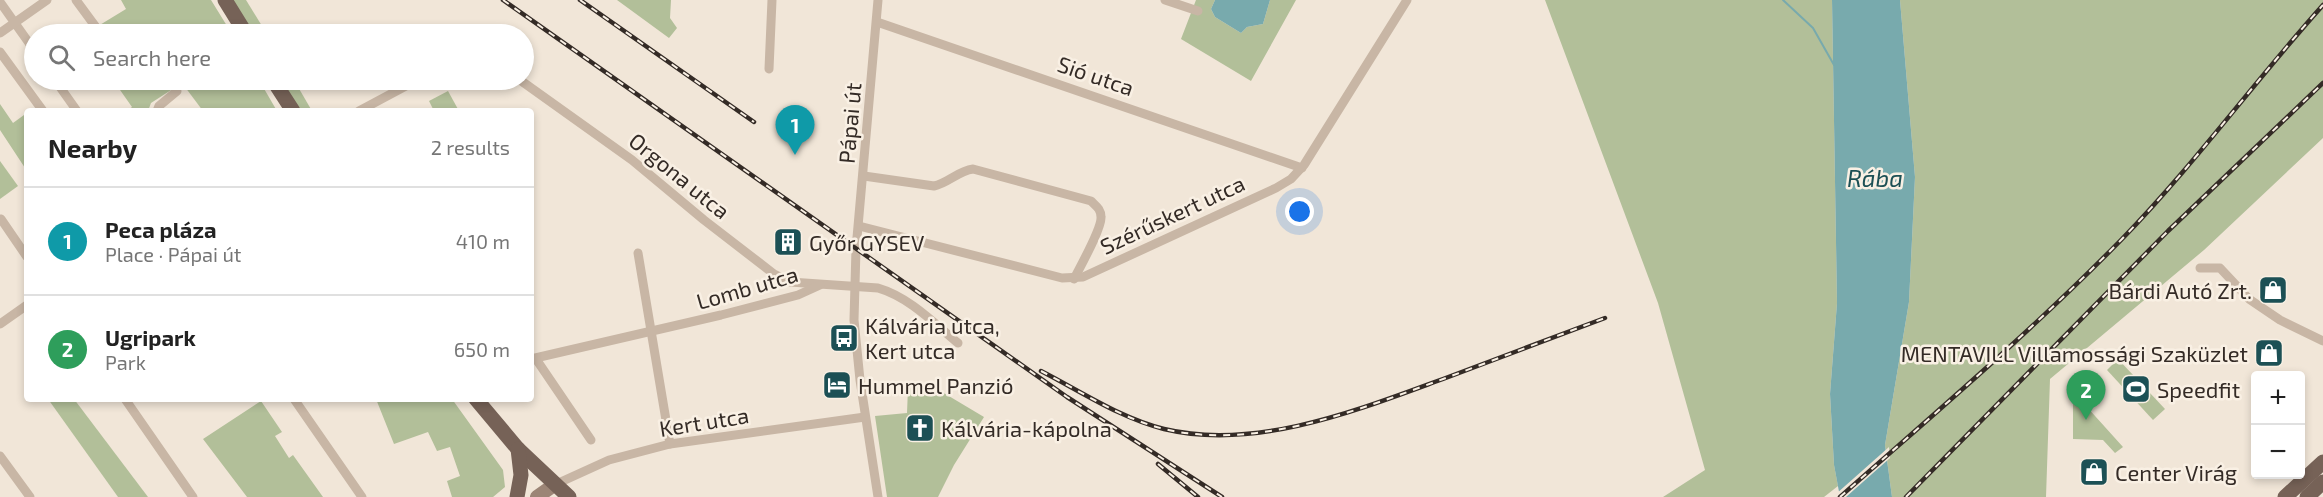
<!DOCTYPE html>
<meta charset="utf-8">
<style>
body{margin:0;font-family:"Exo 2",sans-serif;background:#f2f2f2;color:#222}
.controls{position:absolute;right:18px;bottom:18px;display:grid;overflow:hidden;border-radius:6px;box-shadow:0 3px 9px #0003}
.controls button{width:54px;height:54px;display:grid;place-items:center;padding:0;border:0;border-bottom:2px solid #e0e0e0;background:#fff;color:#222;font:30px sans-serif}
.you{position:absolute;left:1300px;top:212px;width:21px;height:21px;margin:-15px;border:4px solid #fff;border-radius:50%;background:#1a73e8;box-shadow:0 0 0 9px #1a73e833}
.badge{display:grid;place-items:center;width:39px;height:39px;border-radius:50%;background:#ea580c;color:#fff;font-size:20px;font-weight:700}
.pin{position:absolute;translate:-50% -50px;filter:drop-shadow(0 2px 3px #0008)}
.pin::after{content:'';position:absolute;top:32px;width:21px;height:18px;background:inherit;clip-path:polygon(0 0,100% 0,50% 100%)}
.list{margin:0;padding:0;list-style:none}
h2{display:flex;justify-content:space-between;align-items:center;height:78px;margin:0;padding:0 24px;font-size:26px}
h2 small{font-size:20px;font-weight:400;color:#767676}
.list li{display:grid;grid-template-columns:39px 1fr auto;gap:18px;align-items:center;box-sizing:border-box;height:108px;padding:0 24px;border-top:2px solid #e0e0e0}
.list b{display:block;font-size:22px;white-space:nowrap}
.list p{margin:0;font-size:20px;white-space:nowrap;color:#767676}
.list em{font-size:20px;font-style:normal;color:#767676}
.icon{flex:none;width:33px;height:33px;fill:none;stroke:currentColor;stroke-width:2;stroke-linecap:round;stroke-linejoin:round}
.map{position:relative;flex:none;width:2323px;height:497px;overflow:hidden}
.search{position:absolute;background:#fff;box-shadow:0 3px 9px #0003;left:24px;top:24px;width:510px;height:66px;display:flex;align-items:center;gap:15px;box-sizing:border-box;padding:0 21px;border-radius:33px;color:#767676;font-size:22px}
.panel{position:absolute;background:#fff;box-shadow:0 3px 9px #0003;left:24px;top:108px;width:510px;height:294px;border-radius:6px}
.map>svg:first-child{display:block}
.green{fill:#b2bf99}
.water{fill:#78aaad}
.pier{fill:#f1e6d8}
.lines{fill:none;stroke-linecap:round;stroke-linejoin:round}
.stream{stroke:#78aaad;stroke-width:2}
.street{stroke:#c8b6a5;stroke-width:9}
.secondary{stroke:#9c8576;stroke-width:14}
.primary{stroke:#766257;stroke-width:15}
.rail-casing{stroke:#342b26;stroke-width:4.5}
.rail{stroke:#f9f0e4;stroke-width:2;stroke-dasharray:7;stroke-linecap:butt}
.labels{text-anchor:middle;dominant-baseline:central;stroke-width:5;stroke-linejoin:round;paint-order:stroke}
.street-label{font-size:22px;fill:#342b26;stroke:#f9f0e4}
.poi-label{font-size:22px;fill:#342b26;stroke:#f9f0e4;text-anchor:start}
.water-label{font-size:24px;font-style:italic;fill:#1c5055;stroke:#f9f0e4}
</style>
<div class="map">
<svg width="2323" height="497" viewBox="0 0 2323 497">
<rect width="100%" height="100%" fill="#f1e6d8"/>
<g class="green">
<polygon points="121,0 211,0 232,34 85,34 126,9"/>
<polygon points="225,0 246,0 267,34 247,34"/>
<polygon points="617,0 671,0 670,18 677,28 669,38"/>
<polygon points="1196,0 1215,0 1211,9 1215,17 1241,33 1247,27 1263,24 1270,0 1296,0 1251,81 1181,39"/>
<polygon points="1545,0 1832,0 1837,303 1830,394 1834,465 1838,486 1824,497 1663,497 1705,470 1658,303"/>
<polygon points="1900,0 2323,0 2323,138 2204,250 2050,379 2046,497 1892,497 1885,445 1909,302 1915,177"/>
<polygon points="113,80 259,80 277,111 203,111 182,83 151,103 148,111 127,111 132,107"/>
<polygon points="275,80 294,80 312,111 295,111"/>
<polygon points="448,91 459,111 434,111 429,101"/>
<polygon points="0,104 13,123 24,115 27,119 27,171 0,130"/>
<polygon points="0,161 18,186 0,199"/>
<polygon points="2118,359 2165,409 2153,420 2107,370"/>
<polygon points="927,383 984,417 954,465 938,497 887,497 875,416 907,413 908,388"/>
<polygon points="2077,396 2123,447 2115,453 2103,440 2073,439 2073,402"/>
<polygon points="48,399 74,399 148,497 118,497"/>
<polygon points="376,399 452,399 503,470 505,487 493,497 452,497 447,481 460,476 450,447 437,451 428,432 394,444"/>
<polygon points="261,401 282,432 275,436 289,458 293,455 323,497 247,497 203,439"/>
</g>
<g class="water">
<polygon points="1215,0 1270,0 1263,24 1247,27 1241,33 1215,17 1211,9"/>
<polygon points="1832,0 1900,0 1915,177 1909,302 1885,445 1892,497 1840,497 1834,465 1830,394 1837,303"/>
</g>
<polygon class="pier" points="1889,447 1890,458 1846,497 1837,497 1836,494"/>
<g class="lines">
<polyline class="stream" points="1783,0 1813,28 1834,65"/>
<g class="street">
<polyline points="76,0 101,34"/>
<polyline points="1165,0 1198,11"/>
<polyline points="0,2 34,50"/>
<polyline points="877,22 1302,168"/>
<polyline points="0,33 47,0"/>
<polyline points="0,52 43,111"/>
<polyline points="769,69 772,0"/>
<polyline points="55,80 77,111"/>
<path d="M 520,80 L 632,160 L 704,220 L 774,274 L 790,282 L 878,288 C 909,297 934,323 958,343"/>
<polyline points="157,111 159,106 177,91"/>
<polyline points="359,111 417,80"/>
<path d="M 864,176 L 934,186 C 948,183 958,171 973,169 L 1091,201 C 1096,206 1101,209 1101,217 C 1102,228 1080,267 1074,279"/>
<polyline points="1,219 27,257"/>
<polyline points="859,226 1062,278 1083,277 1276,188 1291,179 1304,165 1407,0"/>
<polyline points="638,253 670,444"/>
<polyline points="2200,268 2220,268 2249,299 2280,320 2323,341"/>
<polyline points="0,324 27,305"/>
<polyline points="531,359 721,315 798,295 820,285"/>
<polyline points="536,359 591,440"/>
<polyline points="125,399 193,497"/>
<polyline points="294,399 362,497"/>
<polyline points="0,456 30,497"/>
<polyline points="554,485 609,460 670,444 865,417"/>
<polyline points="878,497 860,380 854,320 856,249 878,0"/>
</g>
<polyline class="secondary" points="537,497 554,485"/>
<g class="primary">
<polyline points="225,0 246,34"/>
<polyline points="273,80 293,111"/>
<polyline points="476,399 518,449 569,497"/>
<polyline points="517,497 521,475 518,449"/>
<polyline points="2285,497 2323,462"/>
<polyline points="2307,497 2323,482"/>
</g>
<g class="rail-casing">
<g id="rail">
<polyline points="503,0 1067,397 1222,497"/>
<polyline points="580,0 754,122"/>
<path d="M 1041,371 C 1082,392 1120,418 1164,429 C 1256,451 1358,410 1443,379 C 1497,359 1551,338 1605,318"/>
<polyline points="1158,464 1198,497"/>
<path d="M 1840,497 C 1935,413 2033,330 2122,239 C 2194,165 2254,82 2323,5"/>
<polyline points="1906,497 2168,231 2323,83"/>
</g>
</g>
<use href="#rail" class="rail"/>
</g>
<defs>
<g id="building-square" transform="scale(1.5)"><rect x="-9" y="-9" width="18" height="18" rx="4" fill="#1c5055" stroke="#f9f0e4"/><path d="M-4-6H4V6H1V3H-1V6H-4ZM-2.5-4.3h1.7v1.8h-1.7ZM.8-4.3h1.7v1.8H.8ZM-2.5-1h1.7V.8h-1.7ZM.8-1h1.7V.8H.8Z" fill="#fff"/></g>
<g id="shop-square" transform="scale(1.5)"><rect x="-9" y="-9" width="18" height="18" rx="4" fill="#1c5055" stroke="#f9f0e4"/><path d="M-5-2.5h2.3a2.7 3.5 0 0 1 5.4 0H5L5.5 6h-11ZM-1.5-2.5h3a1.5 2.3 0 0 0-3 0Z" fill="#fff"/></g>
<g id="bus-square" transform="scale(1.5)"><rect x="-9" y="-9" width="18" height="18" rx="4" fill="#1c5055" stroke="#f9f0e4"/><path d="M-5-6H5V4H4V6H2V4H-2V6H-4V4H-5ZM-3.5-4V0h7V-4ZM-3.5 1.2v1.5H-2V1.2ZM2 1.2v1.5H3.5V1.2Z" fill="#fff"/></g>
<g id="hotel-square" transform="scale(1.5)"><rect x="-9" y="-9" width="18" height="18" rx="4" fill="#1c5055" stroke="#f9f0e4"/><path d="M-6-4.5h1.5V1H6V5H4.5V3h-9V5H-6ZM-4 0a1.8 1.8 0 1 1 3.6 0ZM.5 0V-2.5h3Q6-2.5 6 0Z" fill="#fff"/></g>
<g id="stadium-square" transform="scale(1.5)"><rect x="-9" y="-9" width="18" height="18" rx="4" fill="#1c5055" stroke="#f9f0e4"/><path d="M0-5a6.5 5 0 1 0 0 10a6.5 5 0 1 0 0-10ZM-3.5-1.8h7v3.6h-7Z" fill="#fff"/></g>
<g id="church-square" transform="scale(1.5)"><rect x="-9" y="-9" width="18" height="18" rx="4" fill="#1c5055" stroke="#f9f0e4"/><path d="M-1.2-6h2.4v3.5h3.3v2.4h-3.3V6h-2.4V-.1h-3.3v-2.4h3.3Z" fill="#fff"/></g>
</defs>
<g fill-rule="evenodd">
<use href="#building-square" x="788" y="242"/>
<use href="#shop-square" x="2273" y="290"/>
<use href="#bus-square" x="844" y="338"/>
<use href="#shop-square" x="2269" y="353"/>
<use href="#hotel-square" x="837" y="385"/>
<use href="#stadium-square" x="2136" y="389"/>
<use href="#church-square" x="920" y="428"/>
<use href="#shop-square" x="2094" y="472"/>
</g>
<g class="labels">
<g class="street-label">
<text transform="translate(1096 75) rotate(19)">Sió utca</text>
<text transform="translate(849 123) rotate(-85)">Pápai út</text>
<text transform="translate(680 175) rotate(39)">Orgona utca</text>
<text transform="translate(1172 214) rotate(-25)">Szérűskert utca</text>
<text transform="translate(747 287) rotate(-16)">Lomb utca</text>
<text transform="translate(704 421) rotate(-9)">Kert utca</text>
</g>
<g class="poi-label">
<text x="809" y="242">Győr GYSEV</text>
<text x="2252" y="290" text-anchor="end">Bárdi Autó Zrt.</text>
<text x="865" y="325">Kálvária utca,<tspan x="865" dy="25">Kert utca</tspan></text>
<text x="2248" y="353" text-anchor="end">MENTAVILL Villamossági Szaküzlet</text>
<text x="858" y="385">Hummel Panzió</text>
<text x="2157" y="389">Speedfit</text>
<text x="941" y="428">Kálvária-kápolna</text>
<text x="2115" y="472">Center Virág</text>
</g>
<g class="water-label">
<text x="1875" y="177">Rába</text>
</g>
</g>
</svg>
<div class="controls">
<button>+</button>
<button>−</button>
</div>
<div class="you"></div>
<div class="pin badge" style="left:795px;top:155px;background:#0f9aa8">1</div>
<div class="pin badge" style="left:2086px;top:420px;background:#2e9e5b">2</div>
<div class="search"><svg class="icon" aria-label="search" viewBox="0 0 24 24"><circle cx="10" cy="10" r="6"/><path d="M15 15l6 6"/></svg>Search here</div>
<section class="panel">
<h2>Nearby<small>2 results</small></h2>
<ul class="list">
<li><span class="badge" style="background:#0f9aa8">1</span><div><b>Peca pláza</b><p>Place · Pápai út</p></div><em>410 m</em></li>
<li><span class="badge" style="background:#2e9e5b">2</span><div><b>Ugripark</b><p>Park</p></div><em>650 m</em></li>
</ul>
</section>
</div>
